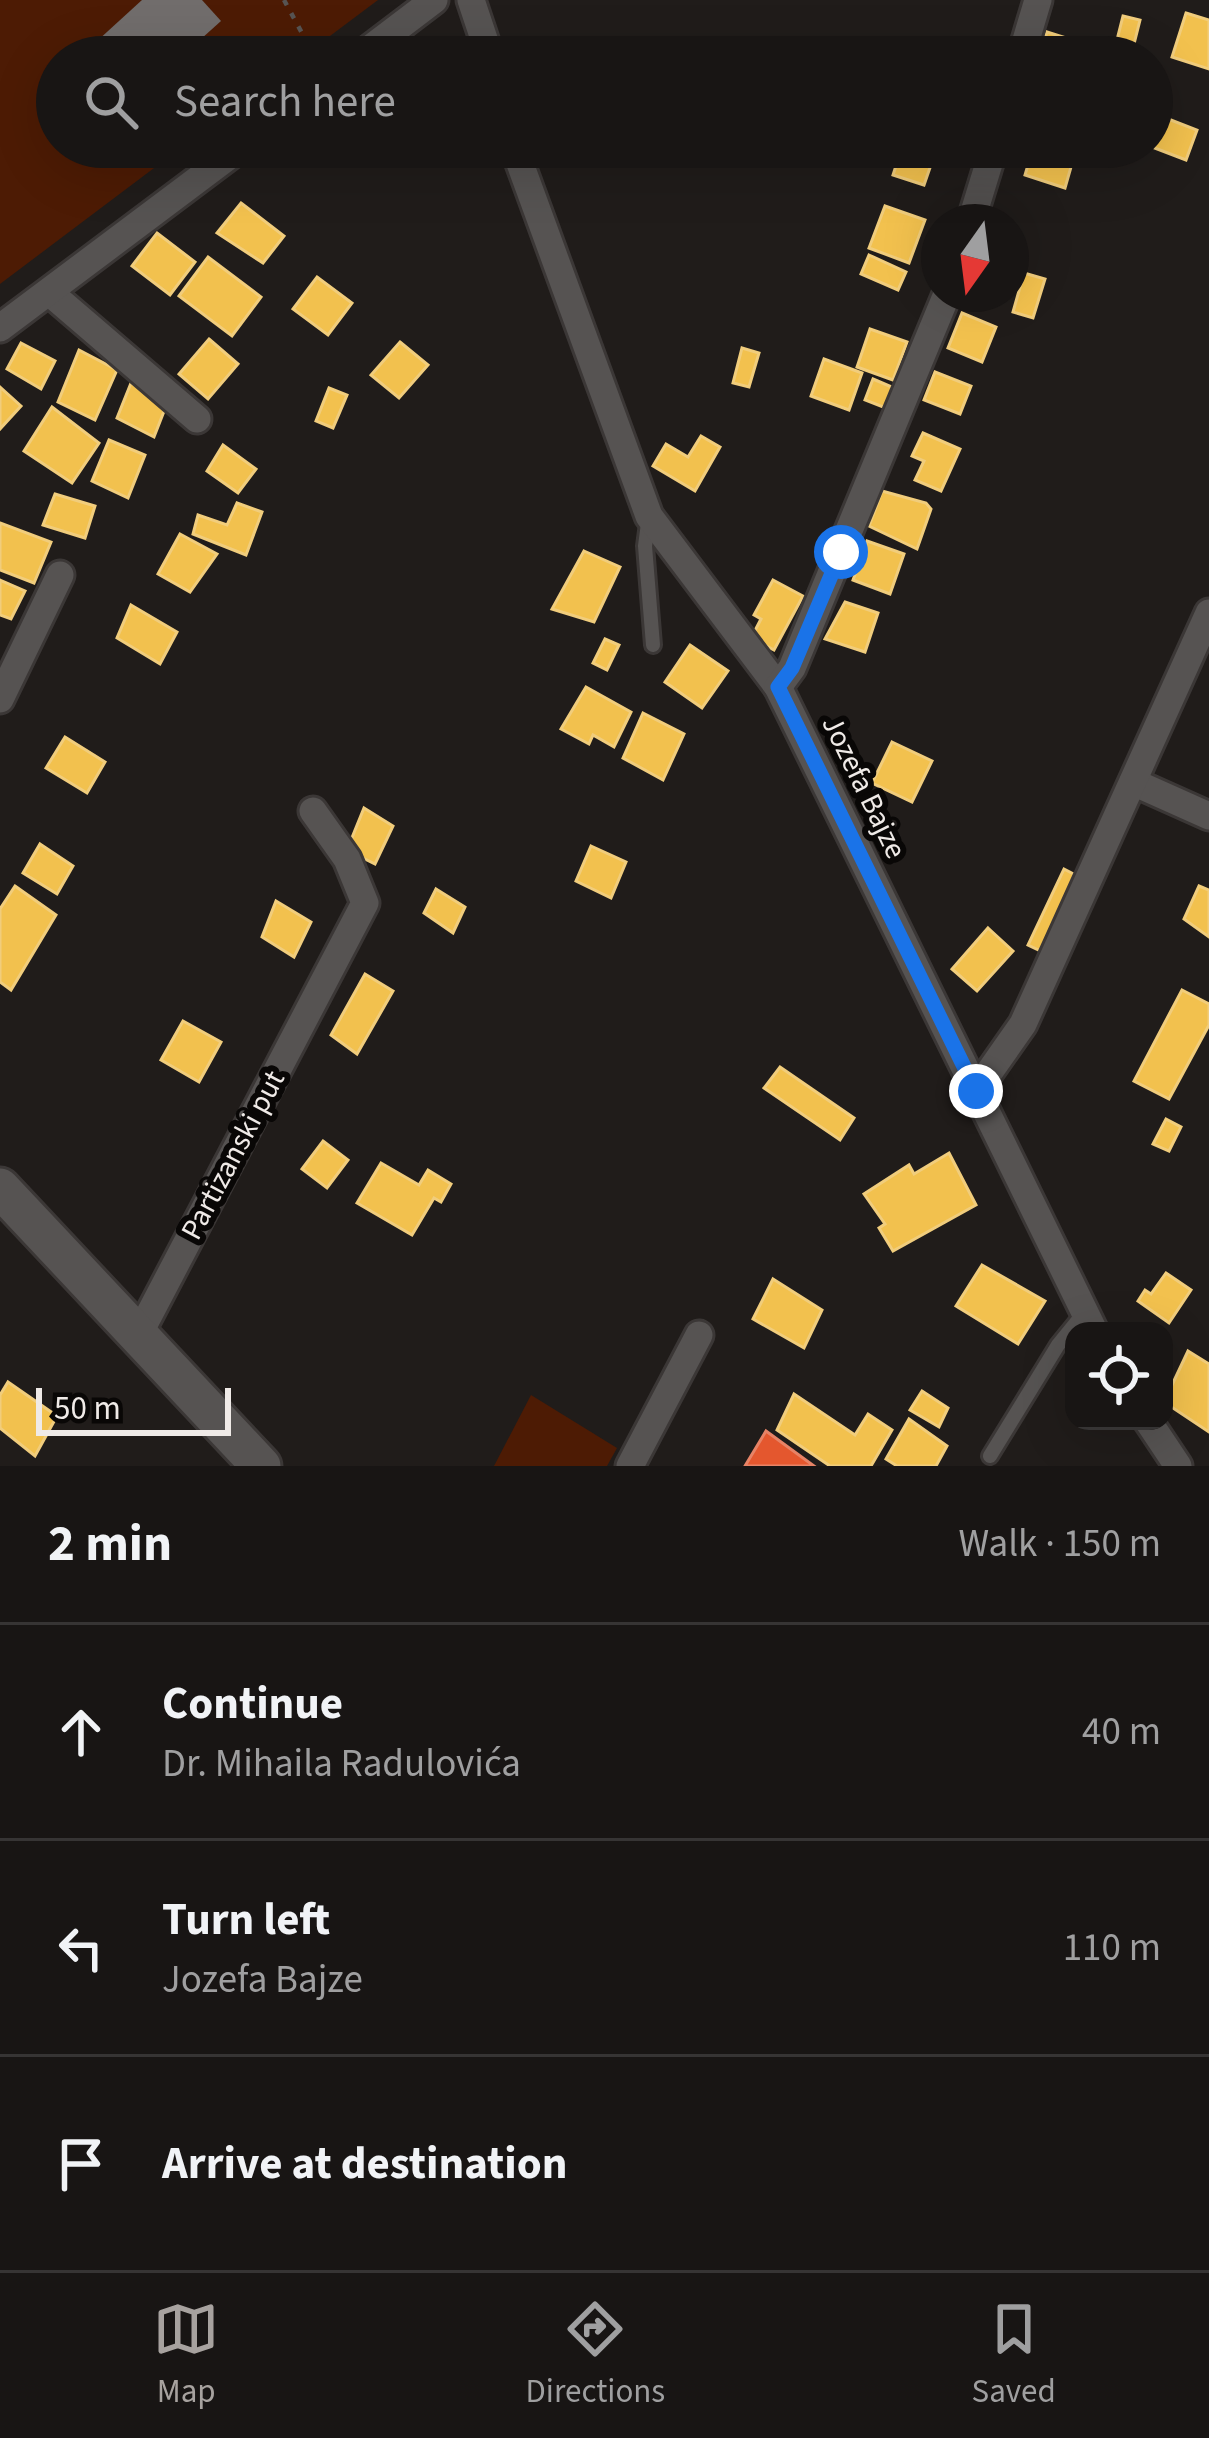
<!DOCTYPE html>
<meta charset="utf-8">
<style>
body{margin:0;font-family:"Source Sans 3",sans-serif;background:#252222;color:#f1f3f6}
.controls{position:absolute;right:36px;bottom:36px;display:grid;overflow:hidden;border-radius:24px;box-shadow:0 12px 48px #0002}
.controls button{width:108px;height:108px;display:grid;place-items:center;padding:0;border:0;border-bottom:3px solid #363434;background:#181514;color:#f1f3f6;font:60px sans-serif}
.compass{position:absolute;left:921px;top:204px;width:108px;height:108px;border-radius:50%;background:#181514;box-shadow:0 12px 48px #0002;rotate:194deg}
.scale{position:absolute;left:36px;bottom:30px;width:195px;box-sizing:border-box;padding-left:12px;border:6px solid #efeae7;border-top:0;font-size:33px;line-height:42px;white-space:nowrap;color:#efeae7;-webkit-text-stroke:9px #090706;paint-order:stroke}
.stop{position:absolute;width:36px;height:36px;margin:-27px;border:9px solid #1a73e8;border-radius:50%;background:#fff}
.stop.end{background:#1a73e8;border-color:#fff;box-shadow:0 3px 12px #0008}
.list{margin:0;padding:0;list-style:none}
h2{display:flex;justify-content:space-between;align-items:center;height:156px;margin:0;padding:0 48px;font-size:51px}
h2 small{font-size:39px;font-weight:400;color:#9f9fa0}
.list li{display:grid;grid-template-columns:78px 1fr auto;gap:36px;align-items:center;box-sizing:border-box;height:216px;padding:0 48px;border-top:3px solid #363434}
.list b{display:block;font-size:45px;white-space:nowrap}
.list p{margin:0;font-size:39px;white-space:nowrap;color:#9f9fa0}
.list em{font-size:39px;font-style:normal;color:#9f9fa0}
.icon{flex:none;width:66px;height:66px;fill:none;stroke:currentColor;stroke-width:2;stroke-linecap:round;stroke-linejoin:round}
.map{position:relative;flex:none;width:1209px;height:1466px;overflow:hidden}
.search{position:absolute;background:#181514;box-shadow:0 12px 48px #0002;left:36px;right:36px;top:36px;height:132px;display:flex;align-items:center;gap:30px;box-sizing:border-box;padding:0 42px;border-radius:66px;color:#9f9fa0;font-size:45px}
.sheet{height:804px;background:#181514}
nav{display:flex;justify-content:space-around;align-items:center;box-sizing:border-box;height:168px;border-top:3px solid #363434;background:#181514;font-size:33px;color:#9f9fa0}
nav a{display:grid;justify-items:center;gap:6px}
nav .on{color:#a7a29f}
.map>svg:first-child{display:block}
.green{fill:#4d1b04}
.homes{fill:#f2c14e;stroke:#f1cd7c;stroke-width:3}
.shops{fill:#e4572e;stroke:#e78366;stroke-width:3}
.building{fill:#716d6c}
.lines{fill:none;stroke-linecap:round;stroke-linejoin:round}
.service-casing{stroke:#3b3736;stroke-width:20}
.minor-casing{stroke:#3b3736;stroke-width:33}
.secondary-casing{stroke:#3b3736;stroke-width:45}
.path{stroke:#575453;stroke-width:4.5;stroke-dasharray:6 9;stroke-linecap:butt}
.service{stroke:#565352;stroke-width:14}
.minor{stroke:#565352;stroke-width:27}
.secondary{stroke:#565352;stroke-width:39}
.route{stroke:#1a73e8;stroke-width:15}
.labels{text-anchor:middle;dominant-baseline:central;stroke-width:12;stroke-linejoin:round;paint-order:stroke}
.street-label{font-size:30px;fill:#efeae7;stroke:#090706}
</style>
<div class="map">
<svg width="1209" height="1466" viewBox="0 0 1209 1466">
<rect width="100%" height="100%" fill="#201c1a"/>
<g class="green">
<polygon points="0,0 378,0 302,57 57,57 57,147 182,147 0,284"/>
<polygon points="531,1395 617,1448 607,1466 494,1466"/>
</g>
<g class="homes">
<polygon points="1186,13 1209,20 1209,69 1172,57"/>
<polygon points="1123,16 1140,20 1134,44 1117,40"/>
<polygon points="1047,32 1079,42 1075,57 1039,57"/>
<polygon points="1158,115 1197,130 1186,160 1152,147"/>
<polygon points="902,147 934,156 924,185 893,175"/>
<polygon points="1033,148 1073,160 1065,188 1025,175"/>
<polygon points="241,203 284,236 263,263 217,233"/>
<polygon points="885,206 925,220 909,263 869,248"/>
<polygon points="157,233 195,262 170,295 132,266"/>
<polygon points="869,255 906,272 898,290 861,274"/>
<polygon points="208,257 261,297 232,336 179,296"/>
<polygon points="1024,273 1045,279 1033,318 1013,312"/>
<polygon points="317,277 352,303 328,335 293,309"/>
<polygon points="962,313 996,327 982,362 948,348"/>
<polygon points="870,329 907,342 893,380 857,367"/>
<polygon points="209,339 238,364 208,399 179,374"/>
<polygon points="400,342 428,365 399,398 371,375"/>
<polygon points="21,343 55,361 41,389 7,369"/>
<polygon points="742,348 759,353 749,387 733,383"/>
<polygon points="79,350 117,370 95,420 58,402"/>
<polygon points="824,359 862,373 849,410 811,396"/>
<polygon points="935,372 971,386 960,414 924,400"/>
<polygon points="873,379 899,390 891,410 865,400"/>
<polygon points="131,383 168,401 154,437 117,418"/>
<polygon points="0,387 21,406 0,429"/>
<polygon points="329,388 347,395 333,428 316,421"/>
<polygon points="52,407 99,443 72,483 24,451"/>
<polygon points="923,433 960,449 941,491 915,480 924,461 912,456"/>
<polygon points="701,436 720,447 695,491 653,466 666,444 688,457"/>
<polygon points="109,440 145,455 128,498 92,481"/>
<polygon points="223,445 256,469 238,493 207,471"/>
<polygon points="882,491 926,503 931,509 917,549 869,526"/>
<polygon points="55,494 95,506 85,538 43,525"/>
<polygon points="237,503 262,512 246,555 193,534 198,515 227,525"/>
<polygon points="0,523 51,542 34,583 0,570"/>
<polygon points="180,534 217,554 190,592 158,574"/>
<polygon points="867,541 904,554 890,594 853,580"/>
<polygon points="584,551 620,567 594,622 552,609"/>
<polygon points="0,580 25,591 11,619 0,615"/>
<polygon points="773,580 803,596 774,650 751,638 761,619 754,615"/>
<polygon points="845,602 878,613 865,652 825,639"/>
<polygon points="131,605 177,632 160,664 117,638"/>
<polygon points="605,639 619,645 607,670 593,663"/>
<polygon points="690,645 728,671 702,708 665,682"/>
<polygon points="586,687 631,712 614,747 593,735 589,744 561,729"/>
<polygon points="643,713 684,734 663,780 623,758"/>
<polygon points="65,737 105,762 87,793 46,768"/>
<polygon points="892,742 932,761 912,802 872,783"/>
<polygon points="364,808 393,826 375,864 347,850"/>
<polygon points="40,844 73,866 57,894 23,873"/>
<polygon points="591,846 626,862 611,898 576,881"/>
<polygon points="1064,869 1085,880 1049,955 1028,945"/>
<polygon points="15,886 56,915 11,990 0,982 0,909"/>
<polygon points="1199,886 1209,890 1209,937 1184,919"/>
<polygon points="436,889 465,907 453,933 424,913"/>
<polygon points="276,901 311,922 294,957 262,937"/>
<polygon points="988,928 1013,951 977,991 952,969"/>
<polygon points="365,974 393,991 357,1054 331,1035"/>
<polygon points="1182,990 1209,1004 1209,1025 1169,1099 1134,1081"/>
<polygon points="183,1021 221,1042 199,1082 161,1060"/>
<polygon points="780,1067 854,1118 840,1140 764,1088"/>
<polygon points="1166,1119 1181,1127 1169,1151 1153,1144"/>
<polygon points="323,1141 348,1160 327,1188 302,1169"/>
<polygon points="949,1153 976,1205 893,1251 879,1228 885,1224 864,1194 909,1165 914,1174"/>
<polygon points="381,1163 419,1185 428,1170 451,1184 441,1202 434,1198 412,1235 357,1203"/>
<polygon points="982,1265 1045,1301 1018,1344 956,1306"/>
<polygon points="1166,1273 1191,1290 1169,1323 1138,1301 1145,1290 1151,1294"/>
<polygon points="773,1279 822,1310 804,1348 753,1319"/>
<polygon points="1188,1351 1209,1364 1209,1432 1164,1402"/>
<polygon points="8,1382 57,1416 35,1456 0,1428 0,1395"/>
<polygon points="922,1391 948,1408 939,1427 910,1410"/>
<polygon points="794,1394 855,1435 868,1414 892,1430 871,1466 830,1466 777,1430"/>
<polygon points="909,1419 947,1446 936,1466 897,1466 886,1459"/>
</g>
<polygon class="shops" points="766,1431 814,1466 745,1466"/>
<polygon class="building" points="142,0 202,0 221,21 181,57 110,57 96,42"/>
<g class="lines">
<g class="service-casing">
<g id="service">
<polyline points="649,516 645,546 653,645"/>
<polyline points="990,1456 1058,1345 1084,1313"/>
</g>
</g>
<g class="minor-casing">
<g id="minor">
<polyline points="471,0 490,57"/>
<polyline points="359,57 434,0"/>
<polyline points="1021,57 1038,0"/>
<polyline points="514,147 649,516 778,687 1094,1331"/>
<polyline points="971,222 994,147"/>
<polyline points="49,292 197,419"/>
<polyline points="0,328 241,147"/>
<polyline points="778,687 792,668 947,294"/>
<polyline points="0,699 60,575"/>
<polyline points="1133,782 1209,816"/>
<polyline points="976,1091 1023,1024 1209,613"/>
<polyline points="139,1334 365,903 347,859 313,811"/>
<polyline points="1148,1421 1178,1466"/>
<polyline points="630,1466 699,1335"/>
</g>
</g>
<g class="secondary-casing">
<polyline id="secondary" points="0,1188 261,1466"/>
</g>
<polyline class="path" points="284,0 315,57"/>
<use href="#service" class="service"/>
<use href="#minor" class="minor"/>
<use href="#secondary" class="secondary"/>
</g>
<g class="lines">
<polyline class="route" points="841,552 792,668 778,687 976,1091"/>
</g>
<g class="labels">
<g class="street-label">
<text transform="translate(864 787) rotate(64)">Jozefa Bajze</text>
<text transform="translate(233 1155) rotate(-62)">Partizanski put</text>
</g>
</g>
</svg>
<div class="controls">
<button><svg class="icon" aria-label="locate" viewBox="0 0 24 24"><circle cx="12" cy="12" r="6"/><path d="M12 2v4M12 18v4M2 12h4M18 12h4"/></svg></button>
</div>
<svg class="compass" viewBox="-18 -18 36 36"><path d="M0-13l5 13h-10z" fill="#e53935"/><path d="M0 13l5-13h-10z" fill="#9f9fa0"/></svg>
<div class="scale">50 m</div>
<div class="stop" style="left:841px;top:552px"></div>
<div class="stop end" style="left:976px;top:1091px"></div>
<div class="search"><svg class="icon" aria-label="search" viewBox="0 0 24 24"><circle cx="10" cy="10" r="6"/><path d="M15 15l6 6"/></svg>Search here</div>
</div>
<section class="sheet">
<h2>2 min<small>Walk · 150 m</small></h2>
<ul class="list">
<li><svg class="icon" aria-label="ahead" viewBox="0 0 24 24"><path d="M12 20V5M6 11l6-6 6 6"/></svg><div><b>Continue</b><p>Dr. Mihaila Radulovića</p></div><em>40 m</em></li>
<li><svg class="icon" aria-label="left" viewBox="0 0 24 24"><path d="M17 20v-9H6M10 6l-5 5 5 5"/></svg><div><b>Turn left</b><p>Jozefa Bajze</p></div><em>110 m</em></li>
<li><svg class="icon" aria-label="arrive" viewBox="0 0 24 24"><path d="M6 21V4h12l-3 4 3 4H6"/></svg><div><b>Arrive at destination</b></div></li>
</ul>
</section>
<nav>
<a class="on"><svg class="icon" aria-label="map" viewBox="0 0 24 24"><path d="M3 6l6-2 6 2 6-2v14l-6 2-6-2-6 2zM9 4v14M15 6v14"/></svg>Map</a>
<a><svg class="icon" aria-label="directions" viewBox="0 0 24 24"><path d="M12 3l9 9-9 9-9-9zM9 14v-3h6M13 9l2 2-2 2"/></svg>Directions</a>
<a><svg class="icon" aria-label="saved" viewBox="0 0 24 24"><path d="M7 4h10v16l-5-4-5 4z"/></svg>Saved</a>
</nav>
